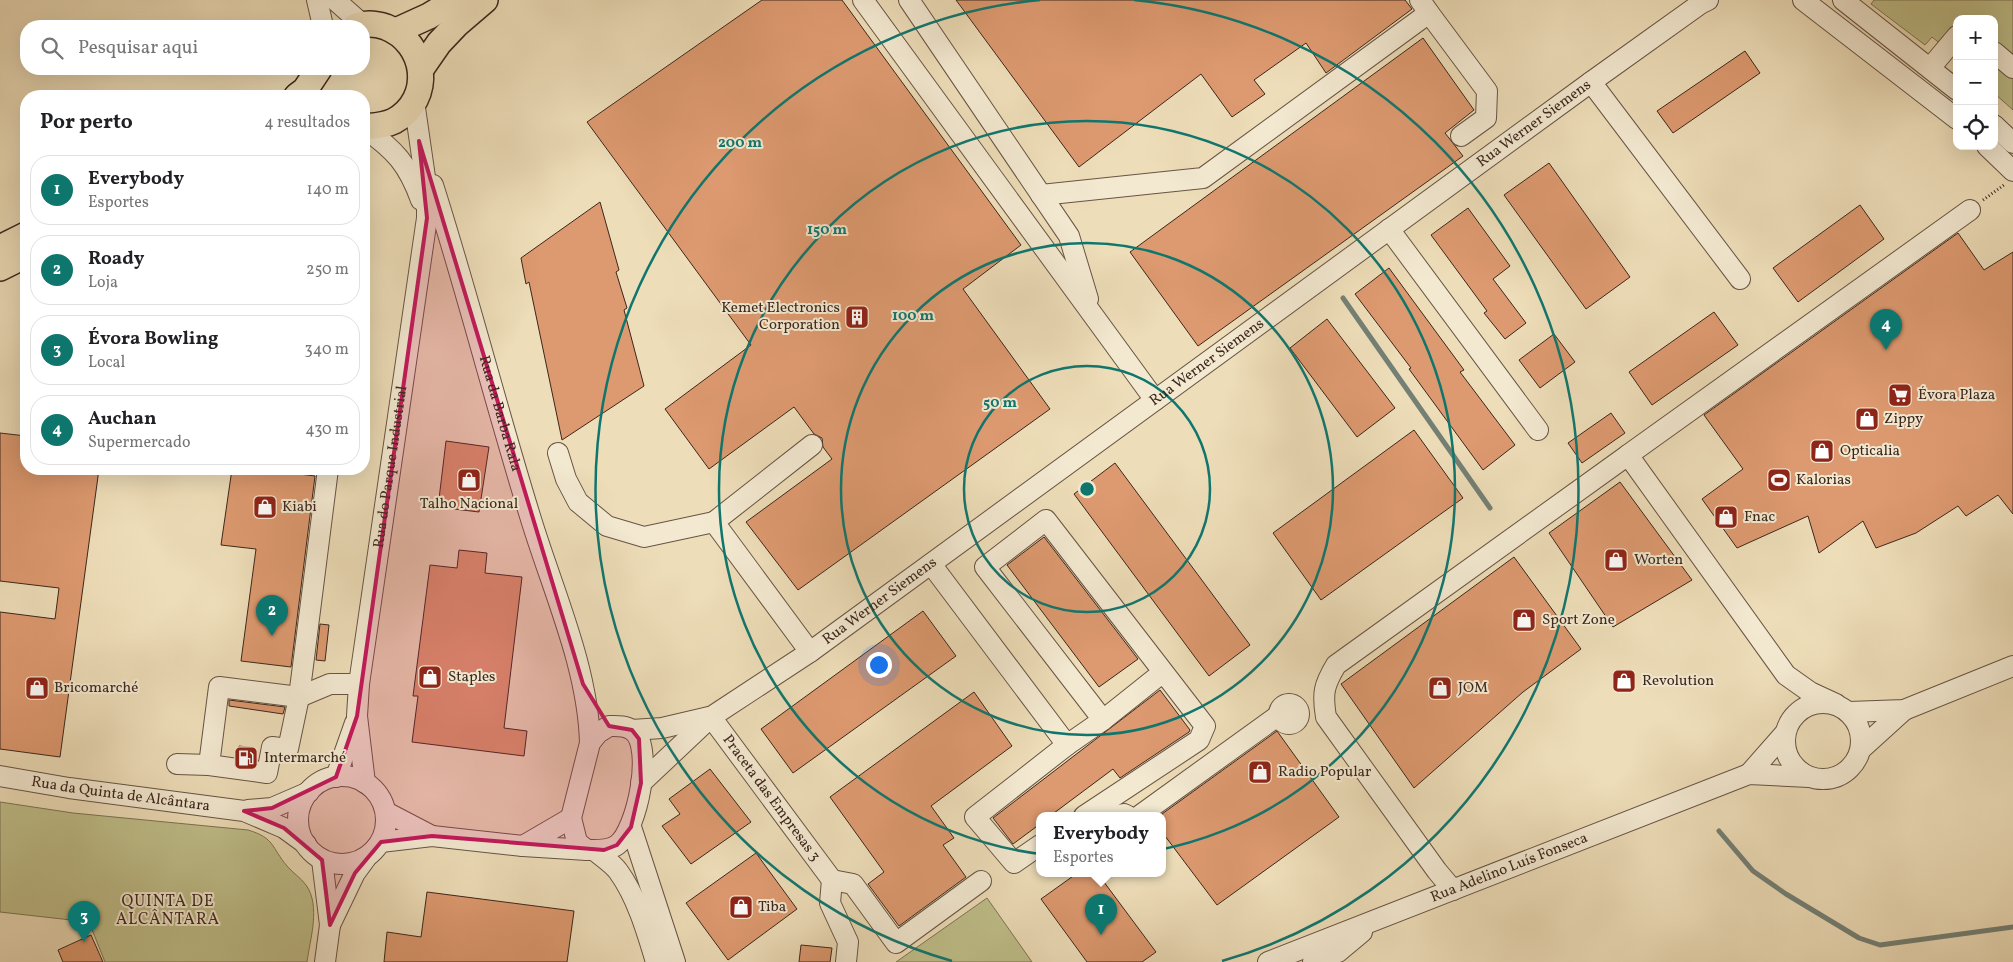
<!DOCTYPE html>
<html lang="pt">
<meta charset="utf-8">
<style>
body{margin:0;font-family:Vollkorn,serif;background:#f6f6f6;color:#202124}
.controls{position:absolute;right:15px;top:15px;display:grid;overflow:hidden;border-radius:10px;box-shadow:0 5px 20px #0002}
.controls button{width:45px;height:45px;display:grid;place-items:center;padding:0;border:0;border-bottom:1px solid #e0e0e0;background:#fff;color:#202124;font:25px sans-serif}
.you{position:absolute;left:878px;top:664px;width:18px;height:18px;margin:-12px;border:4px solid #fff;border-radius:50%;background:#1a73e8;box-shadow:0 0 0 8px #1a73e833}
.badge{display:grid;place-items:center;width:32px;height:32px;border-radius:50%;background:#0f766e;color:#fff;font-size:16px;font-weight:700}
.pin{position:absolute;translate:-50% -41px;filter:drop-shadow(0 1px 2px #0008)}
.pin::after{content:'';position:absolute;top:26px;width:18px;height:15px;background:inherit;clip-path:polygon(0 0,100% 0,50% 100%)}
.popup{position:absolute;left:1036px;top:812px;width:130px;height:65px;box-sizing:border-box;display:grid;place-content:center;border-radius:10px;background:#fff;filter:drop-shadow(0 1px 4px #0005);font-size:16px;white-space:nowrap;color:#757577}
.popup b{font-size:19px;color:#202124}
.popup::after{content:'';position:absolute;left:50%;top:100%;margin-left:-10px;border:10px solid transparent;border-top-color:#fff}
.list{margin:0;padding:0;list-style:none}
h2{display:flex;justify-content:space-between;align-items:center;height:65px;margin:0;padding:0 20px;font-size:21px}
h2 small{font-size:16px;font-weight:400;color:#757577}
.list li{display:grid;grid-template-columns:32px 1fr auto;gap:15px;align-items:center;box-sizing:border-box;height:70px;margin:0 10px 10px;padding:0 10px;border:1px solid #e0e0e0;border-radius:20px}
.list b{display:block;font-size:19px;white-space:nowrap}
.list p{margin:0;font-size:16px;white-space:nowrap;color:#757577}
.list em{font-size:16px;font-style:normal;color:#757577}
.icon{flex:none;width:28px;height:28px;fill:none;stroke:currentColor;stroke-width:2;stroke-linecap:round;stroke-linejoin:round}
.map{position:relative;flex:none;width:2013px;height:962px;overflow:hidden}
.search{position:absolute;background:#fff;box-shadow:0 5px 20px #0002;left:20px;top:20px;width:350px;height:55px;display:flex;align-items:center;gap:12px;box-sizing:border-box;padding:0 18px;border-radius:20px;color:#757577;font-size:19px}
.panel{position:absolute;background:#fff;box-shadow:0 5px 20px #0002;left:20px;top:90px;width:350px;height:385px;border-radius:20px}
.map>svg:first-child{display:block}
.green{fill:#bfbf8a;stroke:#7e7354}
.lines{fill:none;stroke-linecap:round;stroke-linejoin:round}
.stream{stroke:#748075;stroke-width:5}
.building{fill:#dd996f;stroke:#3c271d}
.minor-casing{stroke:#685444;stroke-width:22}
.major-casing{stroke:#3c271d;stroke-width:28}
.path{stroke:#3c271d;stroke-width:3;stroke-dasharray:1 2.5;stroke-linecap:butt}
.minor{stroke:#f3e9d1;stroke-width:20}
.major{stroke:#edddb8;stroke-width:25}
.marked{fill:#c2185b;fill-opacity:0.2;stroke:#c2185b;stroke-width:4;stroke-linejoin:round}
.ring{fill:none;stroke:#0f766e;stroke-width:2.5}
.labels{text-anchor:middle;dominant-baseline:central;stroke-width:4;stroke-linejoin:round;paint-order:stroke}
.street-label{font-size:15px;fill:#3c271d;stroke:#f3e9d1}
.poi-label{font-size:15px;fill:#3c271d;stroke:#f3e9d1;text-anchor:start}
.neighbourhood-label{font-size:16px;letter-spacing:1px;fill:#3c271d;stroke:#f3e9d1}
.centre{fill:#0f766e;stroke:#f3e9d1;stroke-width:2.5}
.ring-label{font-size:15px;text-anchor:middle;font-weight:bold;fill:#0f766e;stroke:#f3e9d1;stroke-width:4;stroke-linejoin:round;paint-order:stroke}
</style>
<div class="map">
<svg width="2013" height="962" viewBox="0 0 2013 962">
<rect width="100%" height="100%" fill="#edddb8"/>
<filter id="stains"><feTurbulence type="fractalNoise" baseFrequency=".004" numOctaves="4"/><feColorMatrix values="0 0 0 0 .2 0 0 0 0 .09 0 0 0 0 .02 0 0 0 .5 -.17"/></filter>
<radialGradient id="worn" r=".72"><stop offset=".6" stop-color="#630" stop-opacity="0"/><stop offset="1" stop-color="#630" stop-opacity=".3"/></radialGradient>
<g class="green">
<polygon points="1874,0 2013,0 2013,110 1994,93 1994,19 1957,19 1957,57 1932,37 1925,45 1871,4"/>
<path d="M 0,802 L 73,813 L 248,830 C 275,838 271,847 287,866 C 293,873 301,878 306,885 C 321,906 310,939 307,962 L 105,962 L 89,922 L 0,912 Z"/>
<polygon points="987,898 1032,962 896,962"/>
</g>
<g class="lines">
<g class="stream">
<polyline points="1343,298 1490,508"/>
<polyline points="1719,831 1753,871 1786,894 1859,938 1880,945 2013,927"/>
</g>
</g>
<g class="building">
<polygon points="762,0 842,0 1021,245 963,289 1050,409 798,590 746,522 832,459 823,447 822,438 814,434 794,407 709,469 665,409 751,345 587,122"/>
<polygon points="956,0 1405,0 1412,9 1326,73 1306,43 1254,80 1265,94 1232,117 1201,74 1079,167"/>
<polygon points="1423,38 1474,110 1445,133 1463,156 1198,346 1130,252"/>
<polygon points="1745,51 1760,73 1673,133 1657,111"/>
<polygon points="1549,163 1630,277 1586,309 1504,195"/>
<polygon points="600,202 619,270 616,272 627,308 624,310 644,386 562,440 529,282 526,284 521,258"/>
<polygon points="1860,205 1884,239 1798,302 1773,268"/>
<polygon points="1468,208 1510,266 1493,279 1526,323 1505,339 1484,313 1487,311 1431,235"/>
<polygon points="1958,233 1984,270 2013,252 2013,514 1998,495 1966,516 1958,506 1916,533 1876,548 1863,521 1819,553 1808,516 1737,548 1702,499 1743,469 1704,415"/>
<polygon points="1389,268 1464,370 1460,372 1515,445 1483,470 1409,369 1411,368 1355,294"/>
<polygon points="1714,312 1738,345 1652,405 1629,372"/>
<polygon points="1327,319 1395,408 1357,437 1290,348"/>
<polygon points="1554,334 1575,362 1540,388 1519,360"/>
<polygon points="1611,413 1625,433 1582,463 1568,443"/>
<polygon points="1414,430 1463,498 1321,600 1273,533"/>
<polygon points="0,433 26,436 26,469 99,469 60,757 0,749 0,612 55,619 59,588 0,581"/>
<polygon points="446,441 489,447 479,512 438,507"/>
<polygon points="1115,463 1250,645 1209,676 1074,494"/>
<polygon points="232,469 260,469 315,476 291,667 241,661 256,549 221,545"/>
<polygon points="1620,482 1692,580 1613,627 1549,533"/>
<polygon points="1044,537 1138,659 1099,687 1007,565"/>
<polygon points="459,550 487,553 485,573 522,577 504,728 527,731 524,756 412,742 418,696 413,696 430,565 457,568"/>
<polygon points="1514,557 1581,649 1523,692 1414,788 1341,684"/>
<polygon points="923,611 956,656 793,773 761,729"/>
<polygon points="320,624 329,625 325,661 316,660"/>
<polygon points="1160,690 1190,730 1189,732 1120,778 1113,769 1050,816 1040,816 1040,824 1013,844 993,818"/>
<polygon points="974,692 1012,746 931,806 954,838 943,845 966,877 899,926 868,884 884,872 830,797"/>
<polygon points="229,700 285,707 283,714 229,706"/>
<polygon points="1277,731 1339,817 1217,905 1162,832 1162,814"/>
<polygon points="239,746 255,748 254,759 238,757"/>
<polygon points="710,769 751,822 691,864 662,826 680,814 669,799"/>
<polygon points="756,853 797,909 728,960 686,903"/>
<polygon points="1076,874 1098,874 1156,952 1142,962 1087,962 1041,899"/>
<polygon points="427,892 574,911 567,962 384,962 387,932 421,937"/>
<polygon points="91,935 103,962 63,962 58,950"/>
<polygon points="801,945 832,948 830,962 799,962"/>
</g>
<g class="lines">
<g class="minor-casing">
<g id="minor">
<polyline points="317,0 323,26"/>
<polyline points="335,0 362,24"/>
<polyline points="863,0 1155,400"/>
<polyline points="909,0 1069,236 1088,299"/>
<polyline points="1803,0 1957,119"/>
<polyline points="1843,0 1957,90"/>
<polyline points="1429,13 1487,91 1486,118 1461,136"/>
<polyline points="1994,52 2013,68"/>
<polyline points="1930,68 1957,36"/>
<polyline points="1591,82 1740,279"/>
<polyline points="1994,125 2013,143"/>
<path d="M 364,128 C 395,150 408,164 421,200"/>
<polyline points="1987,146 2013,171"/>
<path id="s1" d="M 433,185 C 468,295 496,406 530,516 C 552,589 588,666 590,743"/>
<polyline points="1041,195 1203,178 1429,13 1420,0"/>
<polyline points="1389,229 1538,430"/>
<polyline points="558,453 566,479 578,502 607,526 644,537 714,522"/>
<polyline points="1628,455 1970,210"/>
<polyline points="931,564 1067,745 975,817 1014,863 1040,845"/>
<polyline points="810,652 714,522 812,445"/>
<circle cx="1823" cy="741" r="38"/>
<circle cx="1289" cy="714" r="10"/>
<polyline points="1849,712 1904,710 2013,666"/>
<path id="s2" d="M 711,717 L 832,880"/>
<path d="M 609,726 C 616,726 625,725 632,730 C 655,745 637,831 617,845 C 609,851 596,850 587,850 L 577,842 L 571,818 L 590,743 L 598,733 Z"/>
<polyline points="632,730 662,728 709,717"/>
<polyline points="1067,745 1103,720"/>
<polyline points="1861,749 1904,710"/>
<polyline points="177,764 209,765 219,687 299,697 330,684 359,684"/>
<polyline points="209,765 267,773 272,747 288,749 299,697 328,469"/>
<polyline points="1749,774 1785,733"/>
<path id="s3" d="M 0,776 L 69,788 L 244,811 L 284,828 L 306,844"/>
<circle cx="342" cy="820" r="44"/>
<polyline points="336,777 355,723"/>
<path id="s4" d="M 365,783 L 357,716 L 359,684 L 427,218 L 427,191 L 414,101"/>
<path id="s5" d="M 641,783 L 711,717 L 810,652 L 1591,82 L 1700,4 L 1708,0"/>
<polyline points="248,810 272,808 309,792"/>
<polyline points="386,812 432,836"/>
<polyline points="1084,816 1199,740 1205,726 1046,520 985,567 1103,720 1162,673"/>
<polyline points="1115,816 1124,814 1128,816"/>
<polyline points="1139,816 1279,715"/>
<polyline points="631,827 675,962"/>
<polyline points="381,842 432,836 523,846 587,850"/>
<polyline points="523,846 571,818"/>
<path d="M 594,850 C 602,857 612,863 618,871 C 637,897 647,932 656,962"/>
<polyline points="322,860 330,925 325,962"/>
<polyline points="832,880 853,884 896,943 981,881"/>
<polyline points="832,880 830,903 848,942 846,962"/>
<path d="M 1453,890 L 1437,871 L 1326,717 C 1322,693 1324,685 1336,665 L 1628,455 L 1786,675 L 1810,692 L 1836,704"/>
<polyline points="330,925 355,873 366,858"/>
<path id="s6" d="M 1268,962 L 1749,774 L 1809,777"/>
<polyline points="1313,962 1338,952 1362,932"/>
</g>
</g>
<g class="major-casing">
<g id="major">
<path d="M 356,26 C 366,23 377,24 386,27 C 427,43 434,99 394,121 C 384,126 374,126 364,127"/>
<polyline points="396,31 429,16 455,0"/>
<polyline points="421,69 439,43 457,24 485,0"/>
<polyline points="297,96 305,90 319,69"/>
<polyline points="0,248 26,235"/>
<polyline points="0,268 26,255"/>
</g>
</g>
<polyline class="path" points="1983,200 2004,185"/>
<use href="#minor" class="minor"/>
<use href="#major" class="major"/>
</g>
<path class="marked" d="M 419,141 L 583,684 L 609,726 L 632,730 L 639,739 L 641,783 L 631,827 L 617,845 L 604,850 L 432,836 L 381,842 L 355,873 L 330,925 L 322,860 L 284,828 L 244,811 L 272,808 L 336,777 L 357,716 L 427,218 Z"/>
<g class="ring">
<circle cx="1087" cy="489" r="123"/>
<circle cx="1087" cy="489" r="246"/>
<circle cx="1087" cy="489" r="368"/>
<path d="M952 961A491 491 0 0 1 1040 0M1134 0A491 491 0 0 1 1222 961"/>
</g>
<defs>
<g id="building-square" transform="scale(1.25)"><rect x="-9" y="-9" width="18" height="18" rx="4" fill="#8f2418" stroke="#f3e9d1"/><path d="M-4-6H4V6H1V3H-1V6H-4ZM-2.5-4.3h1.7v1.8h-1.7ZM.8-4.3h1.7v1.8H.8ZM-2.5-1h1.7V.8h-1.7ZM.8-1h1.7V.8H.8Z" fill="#fff"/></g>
<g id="supermarket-square" transform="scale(1.25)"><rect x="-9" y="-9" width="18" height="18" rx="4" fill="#8f2418" stroke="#f3e9d1"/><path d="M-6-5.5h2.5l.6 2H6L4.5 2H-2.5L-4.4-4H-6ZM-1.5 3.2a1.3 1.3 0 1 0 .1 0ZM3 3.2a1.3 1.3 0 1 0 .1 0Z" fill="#fff"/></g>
<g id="shop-square" transform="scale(1.25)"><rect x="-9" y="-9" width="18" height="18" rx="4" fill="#8f2418" stroke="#f3e9d1"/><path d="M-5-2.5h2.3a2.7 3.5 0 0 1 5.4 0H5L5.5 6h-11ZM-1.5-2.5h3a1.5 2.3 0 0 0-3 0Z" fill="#fff"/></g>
<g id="stadium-square" transform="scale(1.25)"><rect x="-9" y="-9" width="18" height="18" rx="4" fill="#8f2418" stroke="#f3e9d1"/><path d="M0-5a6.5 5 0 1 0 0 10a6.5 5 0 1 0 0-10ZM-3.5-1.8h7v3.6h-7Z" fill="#fff"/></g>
<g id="fuel-square" transform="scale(1.25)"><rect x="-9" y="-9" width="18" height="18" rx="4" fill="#8f2418" stroke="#f3e9d1"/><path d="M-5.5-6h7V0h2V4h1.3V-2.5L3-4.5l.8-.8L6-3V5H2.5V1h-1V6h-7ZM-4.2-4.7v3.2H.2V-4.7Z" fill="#fff"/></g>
</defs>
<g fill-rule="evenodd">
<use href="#building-square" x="857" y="317"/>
<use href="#supermarket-square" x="1900" y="395"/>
<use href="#shop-square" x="1867" y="419"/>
<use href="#shop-square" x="1822" y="451"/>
<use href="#shop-square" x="469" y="480"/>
<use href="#stadium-square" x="1779" y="480"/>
<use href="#shop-square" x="265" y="507"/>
<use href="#shop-square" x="1726" y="517"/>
<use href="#shop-square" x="1616" y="560"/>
<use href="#shop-square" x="1524" y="620"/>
<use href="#shop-square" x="430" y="677"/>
<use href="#shop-square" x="1624" y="681"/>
<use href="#shop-square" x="37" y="688"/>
<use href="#shop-square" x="1440" y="688"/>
<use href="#fuel-square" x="246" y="758"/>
<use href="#shop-square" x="1260" y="772"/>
<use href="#shop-square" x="741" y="907"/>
</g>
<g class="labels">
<g class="street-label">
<text stroke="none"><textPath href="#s5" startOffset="1111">Rua Werner Siemens</textPath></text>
<text stroke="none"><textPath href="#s5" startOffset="706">Rua Werner Siemens</textPath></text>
<text stroke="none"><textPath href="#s1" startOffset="238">Rua da Barba Rala</textPath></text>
<text stroke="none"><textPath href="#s4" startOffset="319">Rua do Parque Industrial</textPath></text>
<text stroke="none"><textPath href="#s5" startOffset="301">Rua Werner Siemens</textPath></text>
<text stroke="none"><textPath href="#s3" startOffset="122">Rua da Quinta de Alcântara</textPath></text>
<text stroke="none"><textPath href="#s2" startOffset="101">Praceta das Empresas 3</textPath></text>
<text stroke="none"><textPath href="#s6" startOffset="259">Rua Adelino Luís Fonseca</textPath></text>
</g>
<g class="poi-label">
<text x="840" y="308" text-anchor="end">Kemet Electronics<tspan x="840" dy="17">Corporation</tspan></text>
<text x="1918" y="395">Évora Plaza</text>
<text x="1884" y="419">Zippy</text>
<text x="1840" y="451">Opticalia</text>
<text x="1796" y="480">Kalorias</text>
<text x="469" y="504" text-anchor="middle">Talho Nacional</text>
<text x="282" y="507">Kiabi</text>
<text x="1744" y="517">Fnac</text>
<text x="1634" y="560">Worten</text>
<text x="1542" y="620">Sport Zone</text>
<text x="448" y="677">Staples</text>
<text x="1642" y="681">Revolution</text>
<text x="54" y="688">Bricomarché</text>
<text x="1458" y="688">JOM</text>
<text x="264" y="758">Intermarché</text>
<text x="1278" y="772">Radio Popular</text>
<text x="758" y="907">Tiba</text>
</g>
<g class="neighbourhood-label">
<text x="168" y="902">QUINTA DE<tspan x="168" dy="18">ALCÂNTARA</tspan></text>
</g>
</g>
<circle cx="1087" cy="489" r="8" class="centre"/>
<g class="ring-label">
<text x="740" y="147">200 m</text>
<text x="827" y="234">150 m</text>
<text x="913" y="320">100 m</text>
<text x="1000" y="407">50 m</text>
</g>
<rect width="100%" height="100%" filter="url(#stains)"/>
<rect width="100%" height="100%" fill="url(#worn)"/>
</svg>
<div class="controls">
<button>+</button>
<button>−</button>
<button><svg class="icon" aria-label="locate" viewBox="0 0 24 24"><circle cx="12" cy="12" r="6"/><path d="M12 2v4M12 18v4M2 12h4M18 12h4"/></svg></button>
</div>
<div class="you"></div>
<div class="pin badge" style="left:1101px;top:935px">1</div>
<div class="popup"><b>Everybody</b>Esportes</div>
<div class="pin badge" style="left:272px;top:636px">2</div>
<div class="pin badge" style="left:84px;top:942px">3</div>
<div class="pin badge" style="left:1886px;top:350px">4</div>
<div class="search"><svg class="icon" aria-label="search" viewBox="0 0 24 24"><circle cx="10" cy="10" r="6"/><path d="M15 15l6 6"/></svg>Pesquisar aqui</div>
<section class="panel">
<h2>Por perto<small>4 resultados</small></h2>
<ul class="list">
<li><span class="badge">1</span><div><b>Everybody</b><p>Esportes</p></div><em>140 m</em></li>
<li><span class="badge">2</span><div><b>Roady</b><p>Loja</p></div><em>250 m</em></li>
<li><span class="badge">3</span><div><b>Évora Bowling</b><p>Local</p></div><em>340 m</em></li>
<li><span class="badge">4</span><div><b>Auchan</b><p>Supermercado</p></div><em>430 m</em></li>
</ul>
</section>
</div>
